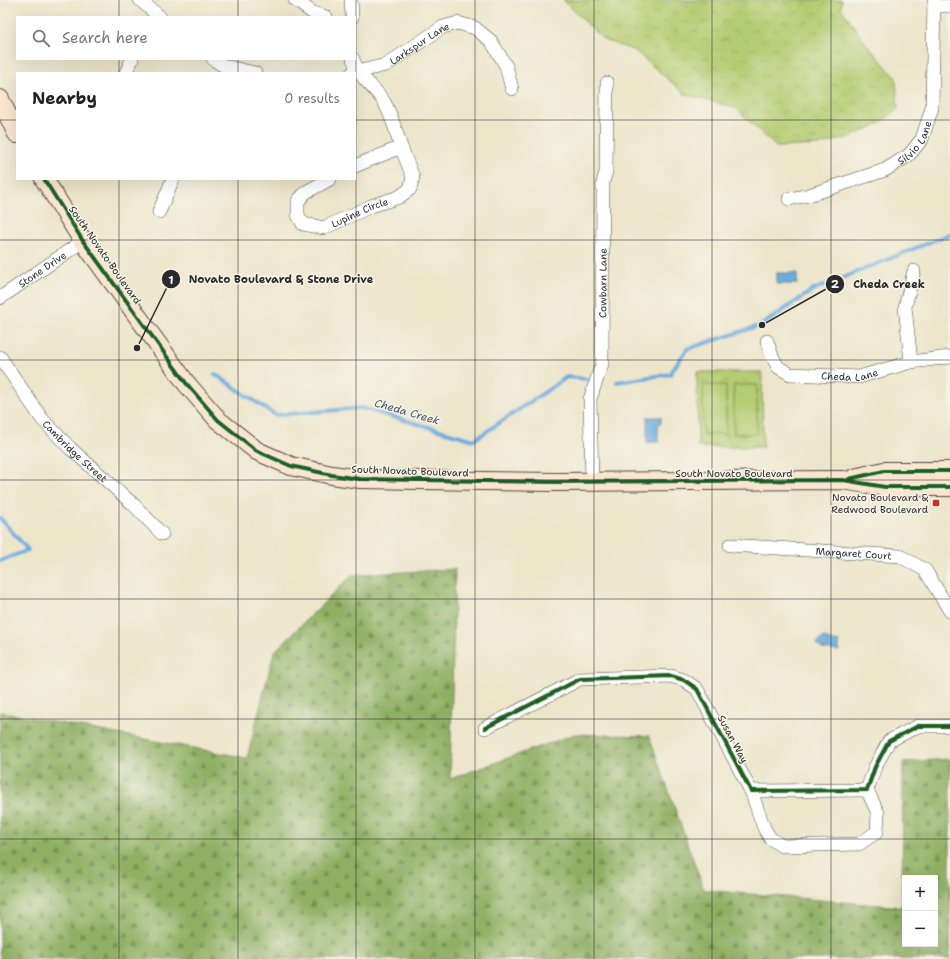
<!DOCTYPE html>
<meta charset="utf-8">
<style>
body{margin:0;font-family:"Shantell Sans",sans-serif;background:#f2f2f2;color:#222}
.controls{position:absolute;right:12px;bottom:12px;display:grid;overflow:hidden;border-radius:0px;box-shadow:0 4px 16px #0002}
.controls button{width:36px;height:36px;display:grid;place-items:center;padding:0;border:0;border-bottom:1px solid #e0e0e0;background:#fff;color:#222;font:20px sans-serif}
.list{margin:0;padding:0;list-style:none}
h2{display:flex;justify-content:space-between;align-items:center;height:52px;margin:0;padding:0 16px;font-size:17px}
h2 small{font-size:13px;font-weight:400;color:#767676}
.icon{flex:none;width:22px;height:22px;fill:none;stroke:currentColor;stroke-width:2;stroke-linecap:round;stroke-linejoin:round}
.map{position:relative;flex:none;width:950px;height:959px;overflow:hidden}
.search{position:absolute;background:#fff;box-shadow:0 4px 16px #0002;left:16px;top:16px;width:340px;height:44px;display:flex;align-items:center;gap:10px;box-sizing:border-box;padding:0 14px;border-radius:0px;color:#767676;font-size:15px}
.panel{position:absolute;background:#fff;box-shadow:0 4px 16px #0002;left:16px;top:72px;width:340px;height:108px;border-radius:0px}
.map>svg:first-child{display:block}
.forest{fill:url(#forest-firs);stroke:#5d6e47;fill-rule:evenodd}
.park{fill:url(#park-crowns);stroke:#707c4e}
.pitch{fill:#b4cc71;stroke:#707c4e}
.water{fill:#69acde;stroke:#4a6c84}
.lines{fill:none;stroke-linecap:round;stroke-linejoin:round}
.stream{stroke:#69acde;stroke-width:4}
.street-casing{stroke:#484743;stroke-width:14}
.secondary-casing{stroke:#484743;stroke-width:20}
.street{stroke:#fff;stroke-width:13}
.secondary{stroke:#fbe5cf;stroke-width:18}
.cycleway-casing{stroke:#f7f3e8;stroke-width:6}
.cycleway{stroke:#1b5e20;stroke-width:4}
.grid{fill:none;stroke:#2b2b2b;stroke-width:1;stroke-opacity:0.55}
.poi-dot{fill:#c8321e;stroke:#f7f3e8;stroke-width:1.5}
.labels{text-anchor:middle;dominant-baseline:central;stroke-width:3;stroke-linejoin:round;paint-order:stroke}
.street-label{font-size:10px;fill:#2b2b2b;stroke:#f7f3e8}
.poi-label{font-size:10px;fill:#2b2b2b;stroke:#f7f3e8;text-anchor:end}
.water-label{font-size:11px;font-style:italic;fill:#41586a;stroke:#f7f3e8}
.leader{fill:none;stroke:#2b2b2b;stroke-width:1.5}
.callout-dot{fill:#2b2b2b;stroke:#f7f3e8;stroke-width:1.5}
.mark-label{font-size:12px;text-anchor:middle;font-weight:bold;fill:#fff}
.callout-label{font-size:11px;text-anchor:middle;font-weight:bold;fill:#2b2b2b;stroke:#f7f3e8;stroke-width:3;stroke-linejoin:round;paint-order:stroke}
</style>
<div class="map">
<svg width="950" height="959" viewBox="0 0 950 959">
<defs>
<pattern id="forest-firs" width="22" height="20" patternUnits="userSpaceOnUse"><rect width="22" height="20" fill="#8fb063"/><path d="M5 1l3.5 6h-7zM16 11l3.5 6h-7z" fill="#758f52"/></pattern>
<pattern id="park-crowns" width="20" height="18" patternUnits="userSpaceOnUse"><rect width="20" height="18" fill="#b4cc71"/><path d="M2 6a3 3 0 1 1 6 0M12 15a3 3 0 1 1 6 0" fill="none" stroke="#9baf62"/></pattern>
</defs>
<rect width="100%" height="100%" fill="#f7f3e8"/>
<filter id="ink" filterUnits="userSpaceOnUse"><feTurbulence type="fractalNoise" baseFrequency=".025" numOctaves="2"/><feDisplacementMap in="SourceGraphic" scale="8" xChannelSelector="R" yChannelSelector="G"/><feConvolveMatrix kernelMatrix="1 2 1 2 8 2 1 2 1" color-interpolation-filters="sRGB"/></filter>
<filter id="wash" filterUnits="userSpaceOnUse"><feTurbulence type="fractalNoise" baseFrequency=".012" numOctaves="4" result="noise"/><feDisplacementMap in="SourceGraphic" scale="16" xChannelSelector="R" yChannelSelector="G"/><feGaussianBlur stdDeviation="0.9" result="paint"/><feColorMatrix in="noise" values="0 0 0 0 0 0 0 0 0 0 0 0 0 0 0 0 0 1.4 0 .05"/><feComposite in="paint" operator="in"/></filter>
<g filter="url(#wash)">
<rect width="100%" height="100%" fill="#ede5ca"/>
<path class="forest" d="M 455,569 L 450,779 L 575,734 L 649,736 L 704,890 L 902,907 L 903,762 L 950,759 L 950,959 L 0,959 L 0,712 L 247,758 L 274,652 L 352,575 ZM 905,878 L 935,878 L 935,944 L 905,944 Z"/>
<g class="park">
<polygon points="563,0 842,0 841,8 867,45 896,78 898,109 879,124 850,137 821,145 776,147 736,108 685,94 635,51 604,40"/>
<polygon points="697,372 762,372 763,447 698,447"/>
</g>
<g class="pitch">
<rect x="703" y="385" width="23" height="49"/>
<rect x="734" y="385" width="23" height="49"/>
</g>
<g class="water">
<rect x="777" y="273" width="20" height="11"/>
<polygon points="647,417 661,417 661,423 658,425 658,442 647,442"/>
<polygon points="824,637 826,639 839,642 839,651 822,649 816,644"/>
</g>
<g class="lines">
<g class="stream">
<polyline points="215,374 275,415 362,408 474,440 567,377 587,379"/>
<polyline points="617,382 670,374 687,349 762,325 813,290 950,234"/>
<polyline points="0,518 28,550 0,561"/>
</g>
</g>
</g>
<g filter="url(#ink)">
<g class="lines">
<g class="street-casing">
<g id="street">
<polyline points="140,0 160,17"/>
<polyline points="295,0 313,13 326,17"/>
<polyline points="351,0 352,17"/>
<polyline points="934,6 950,6"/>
<polyline points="213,59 224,66 255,73"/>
<path d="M 353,59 C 358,77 374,86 384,102 C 392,115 396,132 401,147"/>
<polyline points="126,73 132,59"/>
<path id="s1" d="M 352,73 L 386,65 L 443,27 L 458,23 L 475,28 L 491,41 L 506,66 L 512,89"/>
<path id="s2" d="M 330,179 L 306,192 L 298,201 L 298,215 L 303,224 L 324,228 L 371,206 L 399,197 L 410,189 L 413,177 L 401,147 L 355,166"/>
<path id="s3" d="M 789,199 L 809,195 L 885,170 L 909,155 L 922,139 L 932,108 L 934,0"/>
<polyline points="159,212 173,179"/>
<path id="s4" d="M 0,298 L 83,241"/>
<path id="s5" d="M 767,341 L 772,356 L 778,367 L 790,374 L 859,377 L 911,362 L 950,357"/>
<path id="s6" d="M 0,357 L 42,419 L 70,448 L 134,505 L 162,534"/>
<polyline points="911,362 905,307 914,271"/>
<path id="s7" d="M 592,482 L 590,399 L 602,364 L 603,182 L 606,172 L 607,83"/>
<path id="s8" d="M 730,545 L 900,556 L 925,570 L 950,611"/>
<polyline points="485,728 580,679 671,676 684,680 697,689 751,791 867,790 875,767 889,741 918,726 950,726"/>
<polyline points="751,791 764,828 770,838 782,846 859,844 877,832 878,813 867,790"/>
</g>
</g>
<g class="secondary-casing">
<g id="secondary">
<polyline points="0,99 17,134"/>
<polyline points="44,179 83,241 186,383 218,420 257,451 291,466 332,475 360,479 553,482 843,480 885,487 950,487"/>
<polyline points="854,478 884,471 950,471"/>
</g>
</g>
<use href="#street" class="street"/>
<use href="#secondary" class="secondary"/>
<g class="cycleway-casing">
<g id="cycleway">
<polyline points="44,179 83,241 186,383 218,420 257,451 291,466 332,475 360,479 553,482 843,480 885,487 950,487"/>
<polyline points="849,479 884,471 950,471"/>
<polyline points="485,728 580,679 671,676 684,680 697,689 751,791 867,790 875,767 889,741 918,726 950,726"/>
</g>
</g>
<use href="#cycleway" class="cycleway"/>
</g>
</g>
<path class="grid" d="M 119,0 L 119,17M 238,0 L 238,17M 356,0 L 356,959M 475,0 L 475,959M 594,0 L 594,959M 712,0 L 712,959M 831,0 L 831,959M 119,59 L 119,73M 238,59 L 238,73M 0,120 L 17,120M 355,120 L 950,120M 119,179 L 119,959M 238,179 L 238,959M 0,240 L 950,240M 0,360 L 950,360M 0,480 L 950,480M 0,599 L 950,599M 0,719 L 950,719M 0,839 L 950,839"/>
<rect class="poi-dot" x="932" y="499" width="8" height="8" rx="2"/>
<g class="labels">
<g class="street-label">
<text stroke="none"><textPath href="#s1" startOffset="75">Larkspur Lane</textPath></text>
<text stroke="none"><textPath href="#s3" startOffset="142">Silvio Lane</textPath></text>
<text stroke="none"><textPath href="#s2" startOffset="124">Lupine Circle</textPath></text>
<text transform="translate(105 255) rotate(55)">South Novato Boulevard</text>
<text stroke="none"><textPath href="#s4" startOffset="51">Stone Drive</textPath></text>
<text stroke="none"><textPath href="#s7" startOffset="201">Cowbarn Lane</textPath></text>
<text stroke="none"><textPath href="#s5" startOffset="102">Cheda Lane</textPath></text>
<text stroke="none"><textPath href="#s6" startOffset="121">Cambridge Street</textPath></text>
<text transform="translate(410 471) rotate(2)">South Novato Boulevard</text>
<text x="734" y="473">South Novato Boulevard</text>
<text stroke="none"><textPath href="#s8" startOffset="124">Margaret Court</textPath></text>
<text transform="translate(733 739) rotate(62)">Susan Way</text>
</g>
<g class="poi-label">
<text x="928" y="497">Novato Boulevard &amp;<tspan x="928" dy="12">Redwood Boulevard</tspan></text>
</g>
<g class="water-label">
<text transform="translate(407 412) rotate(16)">Cheda Creek</text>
</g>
</g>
<path class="leader" d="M137 348L171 279M762 325L835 284"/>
<g class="callout-dot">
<circle cx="137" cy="348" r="4"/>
<circle cx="762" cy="325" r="4"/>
<circle cx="171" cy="279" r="10"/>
<circle cx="835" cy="284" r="10"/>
</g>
<g class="mark-label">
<text x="171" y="284">1</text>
<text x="835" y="288">2</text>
</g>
<g class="callout-label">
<text x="281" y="283">Novato Boulevard &amp; Stone Drive</text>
<text x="889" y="288">Cheda Creek</text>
</g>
</svg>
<div class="controls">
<button>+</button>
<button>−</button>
</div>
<div class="search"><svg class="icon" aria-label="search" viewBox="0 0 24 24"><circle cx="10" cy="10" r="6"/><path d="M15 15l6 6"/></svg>Search here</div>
<section class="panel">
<h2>Nearby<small>0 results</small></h2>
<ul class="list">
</ul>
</section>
</div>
